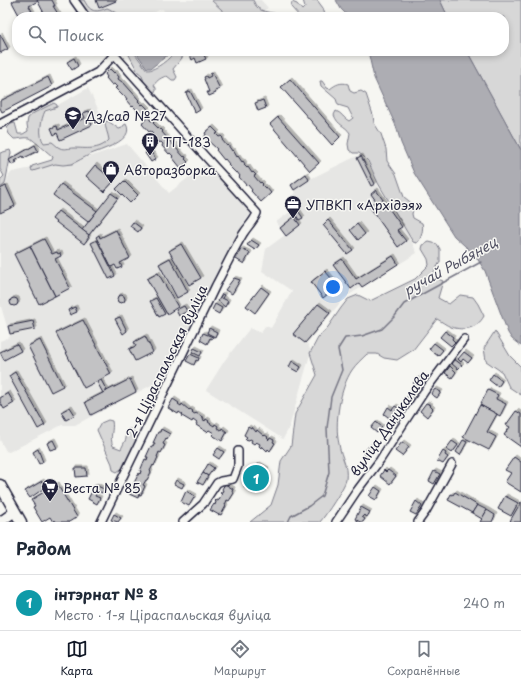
<!DOCTYPE html>
<html lang="ru">
<meta charset="utf-8">
<style>
body{margin:0;font-family:"Playpen Sans",sans-serif;background:#f2f2f3;color:#1f2937}
.you{position:absolute;left:333px;top:287px;width:14px;height:14px;margin:-10px;border:3px solid #fff;border-radius:50%;background:#1a73e8;box-shadow:0 0 0 6px #1a73e833}
.badge{display:grid;place-items:center;width:26px;height:26px;border-radius:50%;background:#111827;color:#fff;font-size:13px;font-weight:700}
.pin{position:absolute;translate:-50% -50%;border:2px solid #fff;box-shadow:0 1px 4px #0006}
.list{margin:0;padding:0;list-style:none}
h2{display:flex;justify-content:space-between;align-items:center;height:52px;margin:0;padding:0 16px;font-size:17px}
h2 small{font-size:13px;font-weight:400;color:#747a83}
.list li{display:grid;grid-template-columns:26px 1fr auto;gap:12px;align-items:center;box-sizing:border-box;height:56px;padding:0 16px;border-top:1px solid #e0e1e3}
.list b{display:block;font-size:15px;white-space:nowrap}
.list p{margin:0;font-size:13px;white-space:nowrap;color:#747a83}
.list em{font-size:13px;font-style:normal;color:#747a83}
.icon{flex:none;width:22px;height:22px;fill:none;stroke:currentColor;stroke-width:2;stroke-linecap:round;stroke-linejoin:round}
.map{position:relative;flex:none;width:521px;height:522px;overflow:hidden}
.search{position:absolute;background:#fff;box-shadow:0 2px 6px #0003;left:12px;right:12px;top:12px;height:44px;display:flex;align-items:center;gap:10px;box-sizing:border-box;padding:0 14px;border-radius:16px;color:#747a83;font-size:15px}
.sheet{height:108px;background:#fff}
nav{display:flex;justify-content:space-around;align-items:center;box-sizing:border-box;height:56px;border-top:1px solid #e0e1e3;background:#fff;font-size:11px;color:#747a83}
nav a{display:grid;justify-items:center;gap:2px}
nav .on{color:#111827}
.map>svg:first-child{display:block}
.built{fill:#e6e6e4}
.green{fill:#d7d7d7;stroke:#7c7c89}
.water{fill:#adadb3;stroke:#757583}
.lines{fill:none;stroke-linecap:round;stroke-linejoin:round}
.stream{stroke:#757583;stroke-width:1.5}
.building{fill:#c2c2c4;stroke:#22223b;filter:url(#shadow)}
.minor-casing{stroke:#22223b;stroke-width:10}
.secondary-casing{stroke:#22223b;stroke-width:12}
.primary-casing{stroke:#22223b;stroke-width:13}
.minor{stroke:#f6f6f2;stroke-width:7}
.secondary{stroke:#f6f6f2;stroke-width:9}
.primary{stroke:#f6f6f2;stroke-width:10}
.labels{text-anchor:middle;dominant-baseline:central;stroke-width:3;stroke-linejoin:round;paint-order:stroke}
.poi-label{font-size:13px;fill:#22223b;stroke:#f6f6f2;text-anchor:start}
.street-label{font-size:13px;fill:#22223b;stroke:#f6f6f2}
.water-label{font-size:14px;font-style:italic;fill:#535365;stroke:#f6f6f2}
</style>
<div class="map">
<svg width="521" height="522" viewBox="0 0 521 522">
<defs>
<filter id="shadow"><feDropShadow dx="2" dy="-2" stdDeviation="0" flood-color="#0004"/></filter>
</defs>
<rect width="100%" height="100%" fill="#f6f6f2"/>
<filter id="ink" filterUnits="userSpaceOnUse"><feTurbulence type="fractalNoise" baseFrequency=".025" numOctaves="2"/><feDisplacementMap in="SourceGraphic" scale="8" xChannelSelector="R" yChannelSelector="G"/><feConvolveMatrix kernelMatrix="1 2 1 2 8 2 1 2 1" color-interpolation-filters="sRGB"/></filter>
<g filter="url(#ink)">
<g class="built">
<polygon points="79,0 261,0 268,8 253,17 171,17 162,9 144,17 90,17"/>
<polygon points="88,88 114,142 113,146 99,152 54,163 33,119"/>
<polygon points="127,144 169,193 204,165 207,166 252,212 245,221 229,251 165,378 75,425 62,425 9,452 6,451 0,440 0,341 10,337 0,303 0,188 5,185 9,175 12,172 89,157"/>
<polygon points="361,154 378,186 404,226 417,253 344,298 307,343 311,351 289,428 283,439 206,390 225,360 250,328 261,333 265,326 271,328 292,291 262,271 266,249 285,235 276,222 290,212 291,196 296,193 290,185 306,174 310,179"/>
</g>
<g class="green">
<path d="M 77,0 L 84,0 C 90,12 95,13 107,8 C 115,11 118,17 126,15 L 128,17 L 89,17 Z"/>
<path d="M 211,0 L 253,0 C 254,2 256,7 258,8 C 264,14 283,13 292,17 L 222,17 L 222,10 Z"/>
<polygon points="303,0 317,0 323,8 325,15 324,17 300,17 291,7 292,2 297,4 302,10 305,7"/>
<polygon points="440,0 521,0 521,150 467,51 504,51 504,17 448,17"/>
<path d="M 127,51 L 133,51 L 147,70 C 155,71 171,58 175,51 L 184,51 L 182,58 L 173,69 L 177,77 L 175,80 L 172,80 L 167,76 C 162,77 157,80 154,85 L 156,88 L 156,91 L 150,92 L 145,86 L 142,75 L 138,72 Z"/>
<path d="M 320,81 L 322,81 L 327,88 L 330,89 C 336,84 341,82 348,84 L 350,91 L 354,93 L 361,91 L 366,94 L 373,115 L 374,123 L 381,134 L 386,149 L 387,161 L 396,174 L 404,197 L 414,205 L 412,214 L 413,218 L 422,223 C 424,228 421,240 417,243 L 413,242 L 410,237 L 378,183 L 368,161 L 364,157 L 359,153 L 353,153 L 349,150 L 348,144 L 350,133 C 345,125 338,126 334,115 L 336,111 C 342,113 344,119 349,121 L 353,118 L 348,108 L 338,105 L 336,99 L 321,86 Z"/>
<path d="M 54,103 L 57,105 L 57,107 L 45,111 C 41,119 38,136 44,143 L 52,142 C 55,144 57,147 60,148 C 64,150 69,148 73,148 C 86,148 99,151 109,140 C 108,133 105,128 105,122 L 108,121 L 119,129 L 122,128 L 124,125 L 126,124 C 136,141 99,150 89,155 C 83,158 78,161 72,164 L 63,165 L 55,164 L 33,171 L 31,170 L 32,166 L 52,160 L 53,157 C 51,155 32,139 30,138 C 25,137 19,139 14,139 L 9,134 L 7,128 L 11,124 L 15,123 L 18,134 L 23,134 L 28,131 L 27,124 L 28,118 L 34,113 Z"/>
<polygon points="10,150 11,153 5,184 0,188 0,180 4,176 0,169 0,153"/>
<path d="M 429,242 L 437,244 L 440,249 L 440,262 L 434,272 L 436,278 L 443,281 L 438,298 L 449,304 L 460,295 L 473,297 L 478,304 L 484,316 C 477,329 464,331 451,327 C 446,325 441,321 437,319 L 413,350 L 397,360 L 384,358 L 377,354 L 367,354 C 362,359 356,364 352,370 C 340,388 334,423 339,444 C 341,458 348,464 346,480 C 344,488 326,515 320,522 L 250,522 L 271,505 L 278,485 L 281,461 L 291,446 L 295,414 L 317,375 L 310,353 L 318,338 L 328,327 L 341,308 L 348,299 L 358,295 L 370,301 L 415,279 L 429,265 L 428,259 L 422,249 L 423,245 Z"/>
<polygon points="495,331 510,356 521,367 521,395 509,387 502,372 486,361 484,348"/>
<path d="M 108,420 L 112,421 C 114,430 109,437 113,446 L 121,449 L 126,439 L 126,431 L 129,429 L 133,430 L 139,439 L 124,467 L 117,472 L 113,470 L 112,464 L 97,430 L 101,423 Z"/>
</g>
<g class="water">
<polygon points="336,0 440,0 448,17 349,17 341,9"/>
<polygon points="135,51 173,51 151,68 147,68"/>
<polygon points="368,51 467,51 521,150 521,346 512,339 508,333 485,271 475,255 454,236 414,173 401,143 396,126 374,78"/>
</g>
<g class="lines">
<polyline class="stream" points="288,522 291,516 309,506 322,496 329,472 327,428 331,397 342,370 338,349 345,338 362,336 382,329 395,316 404,304 481,262"/>
</g>
<g class="building">
<polygon points="15,0 37,0 38,1 29,6 33,13 26,17 20,17 12,2"/>
<polygon points="37,0 52,0 55,6 53,6 60,17 46,17"/>
<polygon points="96,0 116,0 116,1 99,8"/>
<polygon points="0,34 8,49 0,53"/>
<polygon points="200,51 202,51 206,59 197,63 195,58 192,60 190,55"/>
<polygon points="74,58 78,66 72,70 67,62"/>
<polygon points="110,69 114,73 115,72 119,77 118,79 122,82 123,82 139,100 138,101 142,105 143,104 148,109 147,110 150,114 144,119 136,111 137,110 133,106 132,107 126,100 127,99 124,95 123,96 115,88 117,87 114,84 112,85 106,78 107,77 105,74"/>
<polygon points="212,73 220,89 215,91 216,93 209,96 207,92 209,92 204,79 205,79 204,77 206,76 207,78 211,76 210,74"/>
<polygon points="48,77 52,86 2,112 0,108 0,101"/>
<polygon points="290,79 340,137 332,145 281,87"/>
<polygon points="190,91 200,110 195,113 186,93"/>
<polygon points="263,100 266,108 258,111 255,103"/>
<polygon points="89,111 92,117 89,119 92,125 60,140 57,133 54,135 51,128 57,126 58,130 85,118 83,113"/>
<polygon points="148,117 151,121 153,120 154,122 153,123 160,130 161,129 163,131 162,132 173,145 174,144 176,146 175,147 184,157 185,156 186,158 185,159 188,162 181,168 172,157 173,156 170,153 169,154 162,146 163,144 161,142 159,143 151,134 153,133 151,131 149,132 142,124 143,123 143,122"/>
<polygon points="278,117 319,163 310,171 270,124"/>
<polygon points="212,127 218,133 216,134 219,137 221,136 223,138 222,140 227,146 228,145 232,151 233,150 237,157 238,156 242,162 243,161 245,164 244,165 247,168 248,167 252,173 253,172 256,175 254,176 260,183 261,182 263,184 262,185 265,188 266,187 271,193 261,202 251,191 252,190 248,185 247,186 239,177 240,176 237,172 236,173 228,165 229,164 225,159 224,160 216,150 217,149 204,137 206,135 205,133"/>
<polygon points="35,145 38,151 24,158 23,156 15,161 17,162 12,165 9,160"/>
<polygon points="149,150 156,159 151,162 145,153"/>
<polygon points="361,156 375,184 371,186 357,158"/>
<polygon points="95,165 114,181 104,192 86,176"/>
<polygon points="306,174 309,180 294,190 291,185"/>
<polygon points="124,181 138,195 130,203 116,189"/>
<polygon points="61,184 97,211 88,222 53,195"/>
<polygon points="6,186 15,206 0,213 0,189"/>
<polygon points="376,190 402,227 397,230 406,241 398,247 369,206 376,201 371,194"/>
<polygon points="111,193 118,198 89,235 82,230"/>
<polygon points="292,202 303,218 299,220 289,204"/>
<polygon points="58,211 89,235 88,237 89,237 84,244 52,219"/>
<polygon points="294,217 300,225 286,236 280,228"/>
<polygon points="328,220 353,250 347,254 323,225"/>
<polygon points="133,222 141,228 138,232 130,226"/>
<polygon points="357,224 365,234 358,240 350,230"/>
<polygon points="116,230 130,258 120,263 122,267 117,269 115,265 111,267 96,237 99,235 100,238"/>
<polygon points="44,239 52,254 57,252 58,254 60,253 61,256 55,259 70,288 55,296 30,246"/>
<polygon points="97,240 115,276 109,279 91,243"/>
<polygon points="251,240 259,245 255,250 247,245"/>
<polygon points="181,244 201,278 189,285 169,251"/>
<polygon points="30,246 55,296 39,304 14,254"/>
<polygon points="241,249 250,253 244,264 236,259"/>
<polygon points="393,256 398,264 362,287 359,283 351,289 333,265 342,259 356,279"/>
<polygon points="170,258 188,292 177,298 159,264"/>
<polygon points="325,271 338,286 323,298 311,282"/>
<polygon points="158,273 178,307 167,314 147,279"/>
<polygon points="234,278 240,280 232,294 225,290"/>
<polygon points="261,287 269,293 255,313 246,306"/>
<polygon points="222,294 224,295 222,298 228,301 225,307 218,301"/>
<circle cx="121" cy="299" r="4"/>
<polygon points="156,298 165,314 159,317 150,301"/>
<circle cx="14" cy="302" r="4"/>
<polygon points="215,304 222,308 219,314 212,310"/>
<polygon points="318,304 330,313 305,343 293,334"/>
<polygon points="184,306 187,311 179,316 176,310"/>
<polygon points="75,307 77,312 70,315 68,310"/>
<polygon points="120,317 127,331 123,334 115,319"/>
<polygon points="83,320 111,374 84,388 56,333"/>
<polygon points="33,321 35,329 10,334 8,326"/>
<polygon points="209,328 217,332 215,337 207,333"/>
<polygon points="445,331 453,337 452,339 455,342 451,346 440,337"/>
<polygon points="203,333 213,337 212,339 210,338 207,344 200,340"/>
<polygon points="145,336 153,352 135,361 129,349 136,346 134,342"/>
<polygon points="40,340 63,386 51,392 28,346"/>
<polygon points="434,343 443,350 438,356 429,349"/>
<polygon points="17,344 21,351 4,360 0,352"/>
<polygon points="194,348 202,352 200,356 192,352"/>
<polygon points="464,352 472,358 468,363 463,359 461,362 458,359"/>
<polygon points="190,354 199,358 198,361 196,360 194,365 186,361"/>
<polygon points="454,359 462,365 458,369 451,363"/>
<polygon points="292,361 301,367 298,372 289,367"/>
<polygon points="450,366 456,372 452,378 445,373"/>
<polygon points="15,372 45,425 38,429 9,376"/>
<polygon points="493,374 502,381 498,387 489,380"/>
<polygon points="419,377 425,382 420,388 413,383"/>
<polygon points="130,379 136,392 91,415 85,402"/>
<polygon points="101,380 107,391 103,393 97,382"/>
<polygon points="435,389 441,392 437,398 431,394"/>
<polygon points="488,390 498,395 496,399 506,404 500,416 480,405"/>
<polygon points="8,393 14,403 4,409 0,402 0,398"/>
<polygon points="410,393 416,398 410,405 404,401"/>
<polygon points="173,399 179,403 178,404 181,406 182,404 189,410 190,409 193,411 192,412 193,413 195,414 196,413 204,418 203,420 204,420 205,421 206,419 209,421 208,422 214,426 215,424 218,426 217,428 221,430 222,428 227,432 222,441 212,435 214,433 209,430 207,432 196,425 197,423 193,420 192,422 182,416 183,415 179,412 178,414 168,408"/>
<polygon points="426,403 431,405 430,406 433,409 427,417 420,411"/>
<polygon points="480,405 497,414 487,432 496,437 489,450 463,437"/>
<polygon points="395,406 404,412 396,423 384,414 388,407 392,410"/>
<polygon points="70,407 75,415 66,420 61,412"/>
<polygon points="516,411 521,414 521,447 504,435 510,427 506,425"/>
<polygon points="376,422 382,427 377,433 371,428"/>
<polygon points="248,427 251,429 252,427 256,432 257,430 264,436 265,435 268,437 267,438 269,440 270,438 274,440 273,442 275,443 270,451 268,449 267,451 262,446 261,448 259,446 260,444 256,442 254,444 251,442 252,440 250,439 249,440 245,439 247,437 244,435"/>
<polygon points="161,429 170,434 167,439 166,438 163,444 165,445 161,453 159,452 157,457 158,457 154,466 153,465 150,471 151,472 147,480 146,480 143,485 145,486 141,495 139,494 138,498 129,494 132,488 133,488 135,486 133,485 139,473 140,474 141,471 140,471 145,459 147,460 148,457 146,457 151,446 153,447 155,443 153,443 158,432 160,432"/>
<polygon points="53,440 57,448 50,450 47,443"/>
<polygon points="463,440 467,442 460,455 456,452"/>
<polygon points="452,441 458,445 452,453 446,449"/>
<polygon points="402,442 409,447 402,456 395,451"/>
<polygon points="370,445 374,448 367,456 363,453"/>
<polygon points="218,448 224,452 219,459 213,455"/>
<polygon points="38,449 43,462 39,464 33,452"/>
<polygon points="443,451 446,453 445,455 448,457 443,464 437,461"/>
<polygon points="514,457 521,462 521,492 505,482 511,473 505,470"/>
<polygon points="208,464 214,468 208,476 203,473"/>
<polygon points="258,464 267,469 254,492 244,487"/>
<polygon points="75,468 86,468 87,476 76,477"/>
<polygon points="384,470 386,472 388,470 396,476 390,484 380,476"/>
<polygon points="434,471 440,474 434,484 429,481"/>
<polygon points="203,473 208,476 203,485 197,482"/>
<polygon points="176,480 184,484 182,488 174,484"/>
<polygon points="42,481 46,487 30,498 25,491"/>
<polygon points="57,484 77,517 69,522 56,522 55,520 53,522 50,517 42,522 33,507 35,506 31,500"/>
<polygon points="225,484 233,489 232,492 234,493 229,501 227,500 225,505 226,506 221,515 219,514 219,515 210,510 214,504 215,505 216,502 215,501 216,500 218,501 222,494 220,493 223,491 222,489"/>
<polygon points="95,485 104,489 102,493 98,491 95,496 100,498 97,504 88,499"/>
<polygon points="375,487 381,491 376,500 369,496"/>
<polygon points="186,491 195,496 189,506 181,502"/>
<polygon points="455,492 477,505 472,513 448,500 451,494 453,495"/>
<polygon points="505,496 518,503 511,516 498,509"/>
<polygon points="416,501 422,506 416,515 410,512"/>
<polygon points="521,502 521,522 510,522 511,519"/>
<polygon points="477,505 487,510 482,519 472,513"/>
<polygon points="361,507 370,512 367,517 364,515 362,517 365,519 363,522 360,522 355,519"/>
<polygon points="487,510 495,515 492,522 480,522"/>
<polygon points="114,514 121,518 118,522 111,520"/>
</g>
<g class="lines">
<g class="minor-casing">
<g id="minor">
<polyline points="74,0 86,17"/>
<polyline points="0,124 98,72 114,55"/>
<path d="M 101,522 L 216,285 C 225,268 233,251 243,234 C 248,226 254,221 257,213 L 204,155 L 111,51"/>
<polyline points="183,522 203,504 217,483 221,481 233,479 238,466 238,451"/>
<polyline points="336,522 356,492 380,460 424,392 464,339"/>
<polyline points="418,522 426,511 452,464"/>
</g>
</g>
<g class="secondary-casing">
<polyline id="secondary" points="0,522 10,515"/>
</g>
<g class="primary-casing">
<polyline id="primary" points="0,485 21,522"/>
</g>
<use href="#minor" class="minor"/>
<use href="#secondary" class="secondary"/>
<use href="#primary" class="primary"/>
</g>
</g>
<defs>
<g id="school-pin" transform="scale(0.9)"><path d="M0 17L-7.5 6A9.5 9.5 0 1 1 7.5 6Z" fill="#22223b" stroke="#f6f6f2"/><path d="M0-5L7-2L0 1L-7-2ZM-4 1L0 2.5L4 1V4Q0 6-4 4Z" fill="#fff"/></g>
<g id="building-pin" transform="scale(0.9)"><path d="M0 17L-7.5 6A9.5 9.5 0 1 1 7.5 6Z" fill="#22223b" stroke="#f6f6f2"/><path d="M-4-6H4V6H1V3H-1V6H-4ZM-2.5-4.3h1.7v1.8h-1.7ZM.8-4.3h1.7v1.8H.8ZM-2.5-1h1.7V.8h-1.7ZM.8-1h1.7V.8H.8Z" fill="#fff"/></g>
<g id="shop-pin" transform="scale(0.9)"><path d="M0 17L-7.5 6A9.5 9.5 0 1 1 7.5 6Z" fill="#22223b" stroke="#f6f6f2"/><path d="M-5-2.5h2.3a2.7 3.5 0 0 1 5.4 0H5L5.5 6h-11ZM-1.5-2.5h3a1.5 2.3 0 0 0-3 0Z" fill="#fff"/></g>
<g id="office-pin" transform="scale(0.9)"><path d="M0 17L-7.5 6A9.5 9.5 0 1 1 7.5 6Z" fill="#22223b" stroke="#f6f6f2"/><path d="M-6-3h4V-5.5h4V-3h4V5H-6ZM-1-4.5V-3h2v-1.5ZM-6 0V1H6V0Z" fill="#fff"/></g>
<g id="supermarket-pin" transform="scale(0.9)"><path d="M0 17L-7.5 6A9.5 9.5 0 1 1 7.5 6Z" fill="#22223b" stroke="#f6f6f2"/><path d="M-6-5.5h2.5l.6 2H6L4.5 2H-2.5L-4.4-4H-6ZM-1.5 3.2a1.3 1.3 0 1 0 .1 0ZM3 3.2a1.3 1.3 0 1 0 .1 0Z" fill="#fff"/></g>
</defs>
<g fill-rule="evenodd">
<use href="#school-pin" x="73" y="115"/>
<use href="#building-pin" x="150" y="141"/>
<use href="#shop-pin" x="111" y="169"/>
<use href="#office-pin" x="293" y="204"/>
<use href="#supermarket-pin" x="50" y="487"/>
</g>
<g class="labels">
<g class="poi-label">
<text x="86" y="115">Дз/сад №27</text>
<text x="163" y="141">ТП-183</text>
<text x="124" y="169">Авторазборка</text>
<text x="306" y="204">УПВКП «Архідэя»</text>
<text x="63" y="487">Веста № 85</text>
</g>
<g class="street-label">
<text transform="translate(166 361) rotate(-64)">2-я Ціраспальская вуліца</text>
<text transform="translate(389 423) rotate(-55)">вуліца Данукалава</text>
</g>
<g class="water-label">
<text transform="translate(450 266) rotate(-29)">ручай Рыбянец</text>
</g>
</g>
</svg>
<div class="you"></div>
<div class="pin badge" style="left:256px;top:478px;background:#0f9aa8">1</div>
<div class="search"><svg class="icon" aria-label="search" viewBox="0 0 24 24"><circle cx="10" cy="10" r="6"/><path d="M15 15l6 6"/></svg>Поиск</div>
</div>
<section class="sheet">
<h2>Рядом<small></small></h2>
<ul class="list">
<li><span class="badge" style="background:#0f9aa8">1</span><div><b>інтэрнат № 8</b><p>Место · 1-я Ціраспальская вуліца</p></div><em>240 m</em></li>
</ul>
</section>
<nav>
<a class="on"><svg class="icon" aria-label="map" viewBox="0 0 24 24"><path d="M3 6l6-2 6 2 6-2v14l-6 2-6-2-6 2zM9 4v14M15 6v14"/></svg>Карта</a>
<a><svg class="icon" aria-label="directions" viewBox="0 0 24 24"><path d="M12 3l9 9-9 9-9-9zM9 14v-3h6M13 9l2 2-2 2"/></svg>Маршрут</a>
<a><svg class="icon" aria-label="saved" viewBox="0 0 24 24"><path d="M7 4h10v16l-5-4-5 4z"/></svg>Сохранённые</a>
</nav>
